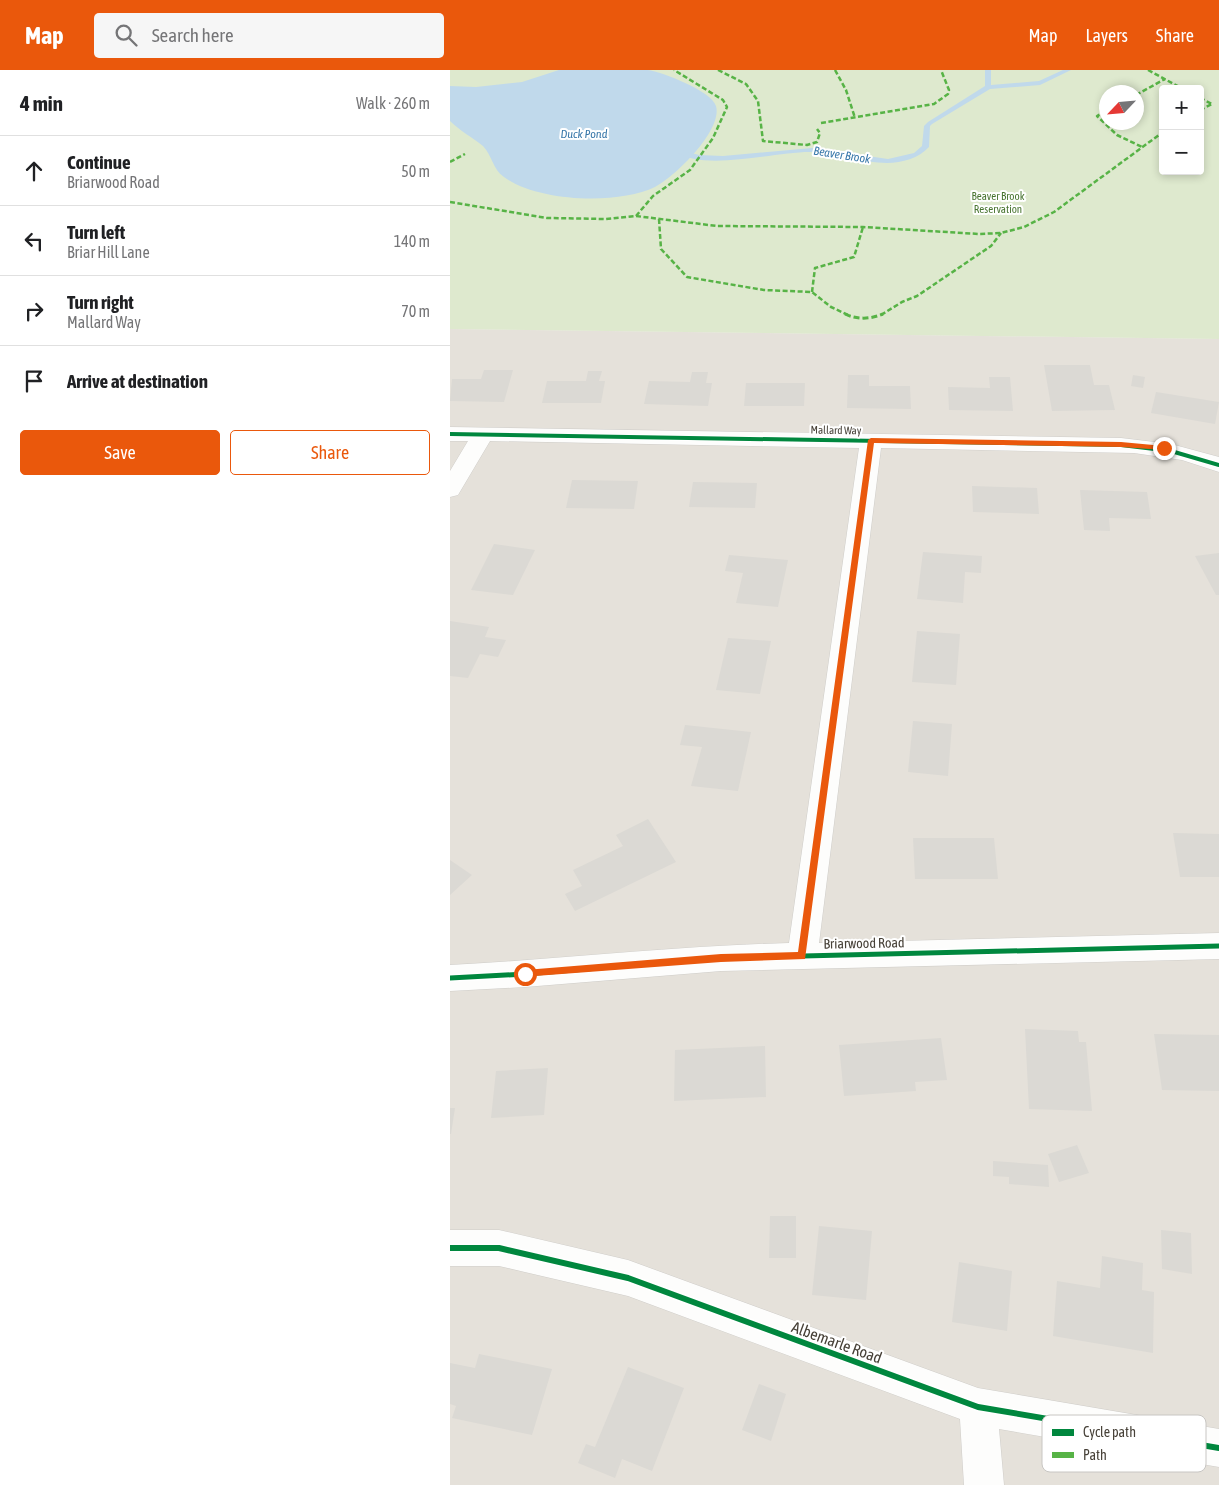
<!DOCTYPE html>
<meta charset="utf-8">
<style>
body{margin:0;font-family:"Asap Condensed",sans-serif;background:#f6f6f6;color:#202124}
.controls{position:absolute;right:15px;top:15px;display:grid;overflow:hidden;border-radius:5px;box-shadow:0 2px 8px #0003}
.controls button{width:45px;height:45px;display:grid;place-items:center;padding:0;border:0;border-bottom:1px solid #e0e0e0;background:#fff;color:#202124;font:25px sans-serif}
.compass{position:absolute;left:649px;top:15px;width:45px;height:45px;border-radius:50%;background:#fff;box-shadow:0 2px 8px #0003;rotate:244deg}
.stop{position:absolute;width:15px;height:15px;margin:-11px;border:4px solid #ea580c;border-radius:50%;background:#fff}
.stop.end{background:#ea580c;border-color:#fff;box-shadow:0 1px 5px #0008}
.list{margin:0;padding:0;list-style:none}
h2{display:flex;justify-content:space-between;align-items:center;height:65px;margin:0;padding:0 20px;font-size:21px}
h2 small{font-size:16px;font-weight:400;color:#757577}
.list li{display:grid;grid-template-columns:32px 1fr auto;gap:15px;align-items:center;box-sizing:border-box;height:70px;padding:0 20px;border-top:1px solid #e0e0e0}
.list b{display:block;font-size:19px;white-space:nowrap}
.list p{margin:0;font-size:16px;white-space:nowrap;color:#757577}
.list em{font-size:16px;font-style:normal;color:#757577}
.actions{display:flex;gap:10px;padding:15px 20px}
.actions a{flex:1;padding:11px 0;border:1px solid #ea580c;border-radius:5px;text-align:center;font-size:18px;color:#ea580c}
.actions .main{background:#ea580c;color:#fff}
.icon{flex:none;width:28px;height:28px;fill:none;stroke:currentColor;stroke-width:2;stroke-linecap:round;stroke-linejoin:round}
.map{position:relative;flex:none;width:769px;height:1415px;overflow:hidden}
header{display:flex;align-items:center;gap:30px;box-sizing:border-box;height:70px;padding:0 25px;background:#ea580c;color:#fff}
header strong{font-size:24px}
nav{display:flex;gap:28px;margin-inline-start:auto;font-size:18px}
.search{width:350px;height:45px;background:#f6f6f6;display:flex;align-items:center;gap:12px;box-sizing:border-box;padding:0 18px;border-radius:5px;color:#757577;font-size:19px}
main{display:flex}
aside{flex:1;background:#fff}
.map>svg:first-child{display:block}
.residential{fill:#e5e1da}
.green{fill:#dee9ce;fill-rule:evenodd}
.water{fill:#c0d9eb}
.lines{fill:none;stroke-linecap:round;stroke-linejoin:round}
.stream{fill:#c0d9eb;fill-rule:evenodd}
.building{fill:#dbd9d4}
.minor-casing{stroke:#cfcdc9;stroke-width:1}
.minor{fill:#fdfdfc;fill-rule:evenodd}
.quiet-far1{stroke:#57b346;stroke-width:2.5;stroke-dasharray:5 2.5;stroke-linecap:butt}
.quiet{stroke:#57b346;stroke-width:3;stroke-dasharray:6 3;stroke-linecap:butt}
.cycleway-far2-casing{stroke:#fff;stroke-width:6}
.cycleway-far1-casing{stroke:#fff;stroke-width:8}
.cycleway-casing{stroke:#fff;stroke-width:9}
.cycleway-far2{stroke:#00873e;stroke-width:4}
.cycleway-far1{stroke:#00873e;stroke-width:5}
.cycleway{stroke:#00873e;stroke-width:6}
.route{fill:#ea580c}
.labels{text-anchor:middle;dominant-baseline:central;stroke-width:4;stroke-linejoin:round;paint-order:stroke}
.far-park-label{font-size:11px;fill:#487430;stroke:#fff}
.far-street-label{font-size:11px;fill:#474138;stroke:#fff}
.far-water-label{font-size:12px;font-style:italic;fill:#3978aa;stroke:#fff}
.street-label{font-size:14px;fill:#474138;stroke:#fff}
.near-street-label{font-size:16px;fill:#474138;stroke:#fff}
.key{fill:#fff;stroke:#c8c6c3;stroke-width:1}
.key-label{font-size:14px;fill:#474138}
</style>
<header>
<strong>Map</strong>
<div class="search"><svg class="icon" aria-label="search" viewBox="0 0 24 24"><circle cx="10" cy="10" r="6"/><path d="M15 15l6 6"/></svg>Search here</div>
<nav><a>Map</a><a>Layers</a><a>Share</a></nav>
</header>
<main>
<aside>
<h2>4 min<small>Walk · 260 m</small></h2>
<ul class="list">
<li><svg class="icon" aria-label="ahead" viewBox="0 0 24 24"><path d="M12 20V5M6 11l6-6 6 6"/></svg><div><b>Continue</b><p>Briarwood Road</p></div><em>50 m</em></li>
<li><svg class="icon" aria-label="left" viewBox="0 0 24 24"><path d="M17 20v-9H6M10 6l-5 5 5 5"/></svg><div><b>Turn left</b><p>Briar Hill Lane</p></div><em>140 m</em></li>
<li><svg class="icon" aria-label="right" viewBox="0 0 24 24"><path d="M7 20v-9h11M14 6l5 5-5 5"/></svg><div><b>Turn right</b><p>Mallard Way</p></div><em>70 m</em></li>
<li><svg class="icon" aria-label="arrive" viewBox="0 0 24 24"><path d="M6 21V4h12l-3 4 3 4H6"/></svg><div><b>Arrive at destination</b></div></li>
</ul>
<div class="actions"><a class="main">Save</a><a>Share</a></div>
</aside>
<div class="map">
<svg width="769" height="1415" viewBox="0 0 769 1415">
<rect width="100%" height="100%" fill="#f1f0eb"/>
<polygon class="residential" points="0,259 769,269 769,1415 0,1415"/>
<path class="green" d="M 0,0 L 769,0 L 769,269 L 0,259 ZM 713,19 L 750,19 L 750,101 L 713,101 ZM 656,22 L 686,22 L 686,52 L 656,52 Z"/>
<path class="water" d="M 109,0 L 198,0 C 212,2 262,21 266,36 C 273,60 225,107 205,117 C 168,135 88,132 54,107 C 43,100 42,85 33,76 C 22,67 10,61 0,51 L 0,16 L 26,17 L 72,12 Z"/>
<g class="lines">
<path class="stream" d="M 535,0 L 541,0 L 541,15 L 589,11 L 613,0 L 621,0 L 590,15 L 540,19 L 482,54 L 480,56 L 479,77 C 469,88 452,93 437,93 C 412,93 387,83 362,82 C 327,81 256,102 226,82 L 230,80 L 249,85 L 273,86 L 362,78 L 438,89 L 464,83 L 472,76 L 474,56 L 478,52 L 535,16 Z"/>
</g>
<g class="building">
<polygon points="594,295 640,295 644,315 659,315 665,340 602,341"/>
<polygon points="34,300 63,300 54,332 0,331 2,309 31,309"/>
<polygon points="138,301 152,301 149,311 155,311 151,333 92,333 97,311 136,311"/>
<polygon points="242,302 258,302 256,313 262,313 258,336 194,334 199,311 240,312"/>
<polygon points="398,305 419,305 419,316 460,316 461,339 397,338"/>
<polygon points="683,305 695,307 693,318 681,316"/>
<polygon points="539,307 560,307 563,341 499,340 498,317 540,318"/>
<polygon points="296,313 355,313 354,336 294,336"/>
<polygon points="706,322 769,332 765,354 701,343"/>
<polygon points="122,410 188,411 184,439 116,438"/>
<polygon points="243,412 307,413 305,438 239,437"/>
<polygon points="522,416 587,418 589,444 523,442"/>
<polygon points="630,420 697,422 701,449 659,448 660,461 634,460"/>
<polygon points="44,474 85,480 63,525 21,520"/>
<polygon points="473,482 532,486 531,503 515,502 513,533 467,529"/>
<polygon points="769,483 769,525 766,525 745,486"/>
<polygon points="279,485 338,490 328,537 286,533 293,503 275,501"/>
<polygon points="0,551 39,557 35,567 56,570 48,587 30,584 18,608 0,606"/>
<polygon points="467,561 510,564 506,615 462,612"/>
<polygon points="278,568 321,571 310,624 266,620"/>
<polygon points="463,651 502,654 498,706 458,702"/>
<polygon points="235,655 301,662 288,721 241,716 252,677 230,675"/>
<polygon points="198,749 226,792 125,841 115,824 132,816 123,800 173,776 166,765"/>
<polygon points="723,763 769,764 769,807 730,807"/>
<polygon points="463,768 544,768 548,809 465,809"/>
<polygon points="0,790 22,805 0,825"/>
<polygon points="575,959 628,961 629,972 636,972 642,1041 579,1039"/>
<polygon points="704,964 769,965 769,1021 712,1020"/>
<polygon points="491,968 497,1010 465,1012 466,1021 394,1026 389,975"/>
<polygon points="315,976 316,1027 224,1031 225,980"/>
<polygon points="98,998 94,1045 41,1048 46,1001"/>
<polygon points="0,1038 5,1038 1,1064 0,1064"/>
<polygon points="627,1075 639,1103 609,1112 598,1084"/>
<polygon points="543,1091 598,1095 599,1117 559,1114 559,1107 543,1106"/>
<polygon points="320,1146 346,1146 346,1188 319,1188"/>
<polygon points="369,1156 422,1161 416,1230 362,1225"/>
<polygon points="711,1160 741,1163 742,1204 712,1199"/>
<polygon points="652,1186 693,1193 692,1220 704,1222 703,1283 603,1266 607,1211 650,1218"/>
<polygon points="509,1192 562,1201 557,1261 502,1252"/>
<polygon points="29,1284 102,1299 82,1365 2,1348 6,1336 0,1334 0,1293 25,1298"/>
<polygon points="178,1297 234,1318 202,1401 172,1389 165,1408 128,1393 136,1374 145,1377"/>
<polygon points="309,1314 336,1324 321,1371 292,1360"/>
</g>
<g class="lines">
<g class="minor-casing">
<g id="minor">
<path d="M 0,357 L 671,368 L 721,374 L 769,387 L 769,402 L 732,390 L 684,383 L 431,378 L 369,873 L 769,863 L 769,889 L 271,901 L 75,917 L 0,921 L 0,895 C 113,889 225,876 339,873 L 409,378 L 40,371 L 8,425 L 0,427 L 0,401 L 18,371 L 0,371 Z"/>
<polygon points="0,1160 49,1160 178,1190 528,1318 769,1359 769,1397 549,1359 554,1415 514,1415 510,1349 178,1226 49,1196 0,1196"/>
</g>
</g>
<use href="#minor" class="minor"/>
<g class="quiet-far1">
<polyline points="268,0 296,14 308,31 313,71 357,75 367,72 370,63 367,59"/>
<polyline points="385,0 396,20 405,48"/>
<polyline points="698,0 733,19"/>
<polyline points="686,25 715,9"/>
<polyline points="750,28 762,34"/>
<polyline points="750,40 762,34"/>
<polyline points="656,41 647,46 667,65 692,77"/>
<polyline points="371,53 484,34 498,24 499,20 491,0"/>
<polyline points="0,92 15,84"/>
<polyline points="0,132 97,148 156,149 186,146 267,156 413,157 529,164 551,163 574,157 604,142 713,62"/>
<polyline points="186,146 203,126 240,100 263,68 277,37 273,30 224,0"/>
<polyline points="209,149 211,179 237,207 314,220 362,222 381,237 398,245"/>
<polyline points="362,222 365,198 404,187 413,157"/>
<polyline points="431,245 452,232 467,226 541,176 551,163"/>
</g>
<path class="quiet" d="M 395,244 C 408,250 421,249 433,244"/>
<g class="cycleway-far2-casing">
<polyline id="cycleway-far2" points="0,364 671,375 721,381 769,395"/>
</g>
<g class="cycleway-far1-casing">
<polyline id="cycleway-far1" points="0,908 75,904 271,888 769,876"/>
</g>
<g class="cycleway-casing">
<polyline id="cycleway" points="0,1178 49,1178 178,1208 528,1337 769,1378"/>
</g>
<use href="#cycleway-far2" class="cycleway-far2"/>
<use href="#cycleway-far1" class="cycleway-far1"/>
<use href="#cycleway" class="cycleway"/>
</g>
<polygon class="route" points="421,368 671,372 714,376 717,378 714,380 671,377 424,373 355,889 271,892 72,907 70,904 75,900 271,884 348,882 418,370"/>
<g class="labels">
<g class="far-park-label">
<text x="548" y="126">Beaver Brook<tspan x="548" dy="13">Reservation</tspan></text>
</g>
<g class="far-street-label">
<text transform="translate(386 360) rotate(1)">Mallard Way</text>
</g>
<g class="far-water-label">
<text x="134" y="64">Duck Pond</text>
<text transform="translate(392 85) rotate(9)">Beaver Brook</text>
</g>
<g class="street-label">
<text transform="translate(414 873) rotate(-1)">Briarwood Road</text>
</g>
<g class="near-street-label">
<text transform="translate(387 1272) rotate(20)">Albemarle Road</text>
</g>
</g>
<rect x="592" y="1345" width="164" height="57" rx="8" class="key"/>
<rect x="602" y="1359" width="22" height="7" fill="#00873e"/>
<rect x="602" y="1382" width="22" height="6" fill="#57b346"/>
<g class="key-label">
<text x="633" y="1367">Cycle path</text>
<text x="633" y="1390">Path</text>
</g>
</svg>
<div class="controls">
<button>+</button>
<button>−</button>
</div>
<svg class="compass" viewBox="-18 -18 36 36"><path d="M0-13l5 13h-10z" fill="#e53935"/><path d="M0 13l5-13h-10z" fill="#757577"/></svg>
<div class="stop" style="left:75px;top:904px"></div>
<div class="stop end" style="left:714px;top:378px"></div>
</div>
</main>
